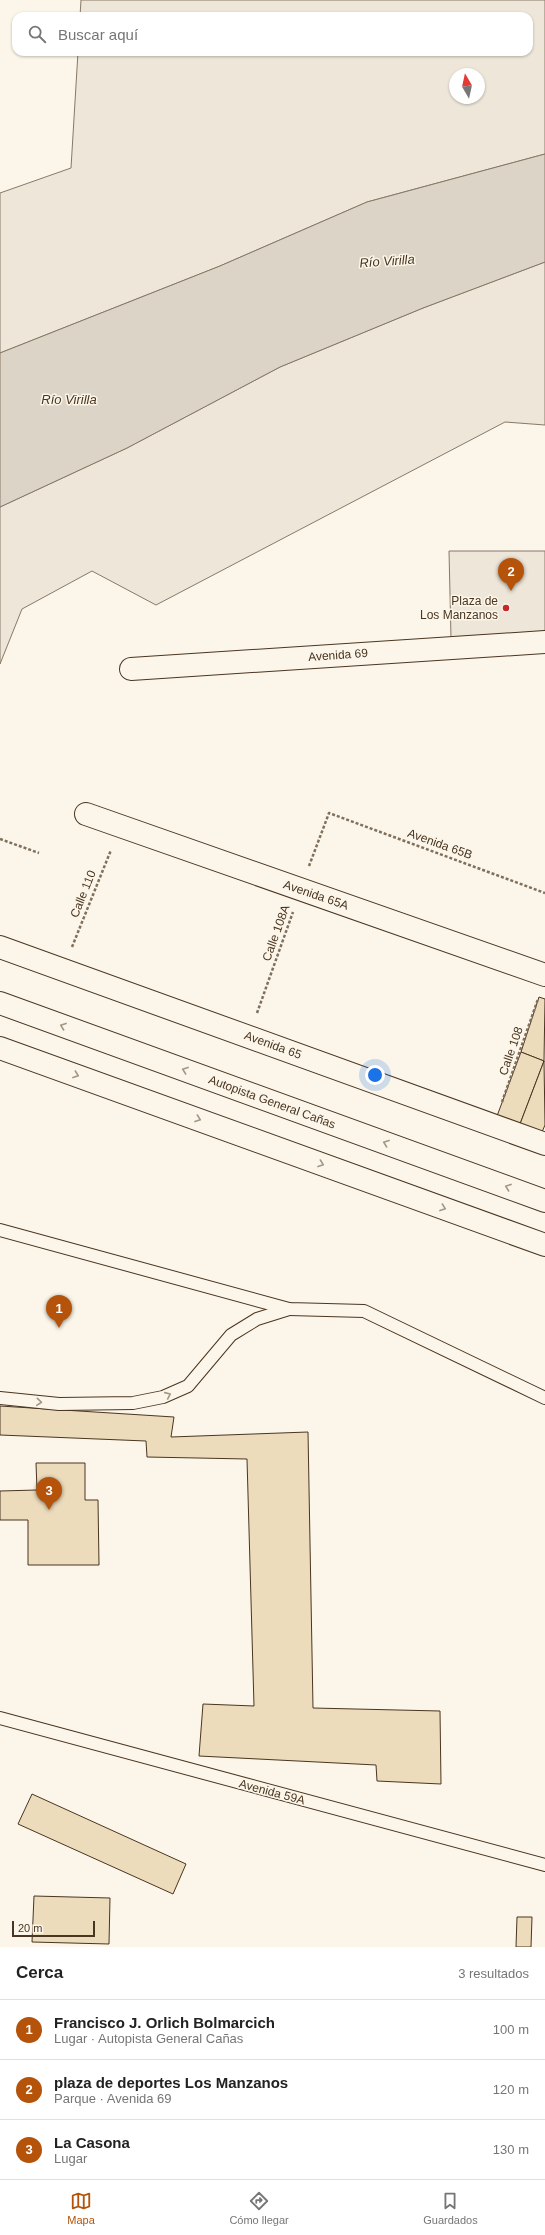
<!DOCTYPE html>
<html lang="es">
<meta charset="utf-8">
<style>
body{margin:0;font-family:Helvetica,sans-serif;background:#f6f6f6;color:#222}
.compass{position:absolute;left:449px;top:68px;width:36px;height:36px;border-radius:50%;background:#fff;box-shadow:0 1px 3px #0004;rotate:351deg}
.scale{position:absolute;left:12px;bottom:10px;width:83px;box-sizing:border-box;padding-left:4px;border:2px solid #4a3520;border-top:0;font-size:11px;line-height:14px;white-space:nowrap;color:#4a3520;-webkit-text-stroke:3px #fbf6e9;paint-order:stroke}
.you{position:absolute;left:375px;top:1075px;width:14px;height:14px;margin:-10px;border:3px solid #fff;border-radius:50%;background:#1a73e8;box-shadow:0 0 0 6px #1a73e833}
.badge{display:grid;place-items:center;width:26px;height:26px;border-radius:50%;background:#b45309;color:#fff;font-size:13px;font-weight:700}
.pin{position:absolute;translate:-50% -33px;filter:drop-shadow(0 1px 2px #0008)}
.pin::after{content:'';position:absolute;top:21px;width:14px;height:12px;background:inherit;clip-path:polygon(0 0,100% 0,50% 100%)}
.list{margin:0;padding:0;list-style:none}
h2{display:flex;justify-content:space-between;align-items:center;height:52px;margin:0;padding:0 16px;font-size:17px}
h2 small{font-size:13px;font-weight:400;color:#767676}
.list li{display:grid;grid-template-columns:26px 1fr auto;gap:12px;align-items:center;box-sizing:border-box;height:60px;padding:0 16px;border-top:1px solid #e0e0e0}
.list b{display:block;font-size:15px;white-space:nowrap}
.list p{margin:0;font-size:13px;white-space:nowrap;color:#767676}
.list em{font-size:13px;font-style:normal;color:#767676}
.icon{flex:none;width:22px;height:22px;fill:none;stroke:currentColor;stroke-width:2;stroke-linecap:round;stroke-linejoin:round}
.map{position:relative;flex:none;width:545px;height:1947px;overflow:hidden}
.search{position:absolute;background:#fff;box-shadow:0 1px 3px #0004;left:12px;right:12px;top:12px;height:44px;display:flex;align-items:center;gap:10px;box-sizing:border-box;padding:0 14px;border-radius:12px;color:#767676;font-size:15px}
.sheet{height:232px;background:#fff}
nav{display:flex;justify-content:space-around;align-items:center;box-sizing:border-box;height:56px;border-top:1px solid #e0e0e0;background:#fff;font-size:11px;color:#767676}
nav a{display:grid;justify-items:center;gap:2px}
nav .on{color:#b45309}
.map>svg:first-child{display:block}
.green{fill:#ede6d9;stroke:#887966;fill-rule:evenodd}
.water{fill:#dcd4c6;stroke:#887966}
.building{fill:#ecdcbc;stroke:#4a3520}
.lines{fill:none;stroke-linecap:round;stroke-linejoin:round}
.lane-casing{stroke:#4a3520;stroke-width:14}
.street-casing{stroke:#4a3520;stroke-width:24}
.highway-casing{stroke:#4a3520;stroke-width:24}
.path{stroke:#7f6f5c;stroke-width:2.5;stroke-dasharray:3 2;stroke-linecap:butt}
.lane{stroke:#fbf6e9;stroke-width:12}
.street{stroke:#fbf6e9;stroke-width:22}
.highway{stroke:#fbf6e9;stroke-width:22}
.oneway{stroke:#a29684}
.poi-dot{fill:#c62828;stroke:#fbf6e9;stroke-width:1.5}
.labels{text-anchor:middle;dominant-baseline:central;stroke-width:3;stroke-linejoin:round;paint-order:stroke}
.poi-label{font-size:12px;fill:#4a3520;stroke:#fbf6e9;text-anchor:end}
.street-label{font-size:12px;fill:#4a3520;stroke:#fbf6e9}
.water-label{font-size:13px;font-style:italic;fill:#4a3520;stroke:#fbf6e9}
</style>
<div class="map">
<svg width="545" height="1947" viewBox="0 0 545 1947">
<rect width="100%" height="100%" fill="#fbf6e9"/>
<g class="green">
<path d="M 81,0 L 545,0 L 545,154 L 367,202 L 220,266 L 0,353 L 0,193 L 71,168 L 78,52 L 529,52 L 529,16 L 80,16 ZM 455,74 L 479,74 L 479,98 L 455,98 Z"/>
<polygon points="545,262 545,425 505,422 156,605 92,571 22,609 0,664 0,507 127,448 280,367 423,308"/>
<polygon points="449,551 545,551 545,632 451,638"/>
</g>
<polygon class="water" points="545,154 545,262 423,308 280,367 127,448 0,507 0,353 220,266 367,202"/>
<g class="building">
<polygon points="539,997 545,999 544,1061 521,1052"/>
<polygon points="521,1052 544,1061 520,1124 497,1116"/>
<polygon points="544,1061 545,1125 542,1132 520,1124"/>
<polygon points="0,1406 174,1417 171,1437 308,1432 313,1708 440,1711 441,1784 377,1781 376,1765 199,1756 203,1704 254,1706 247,1459 147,1457 146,1441 0,1435"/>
<polygon points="36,1463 85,1463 85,1500 98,1500 99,1565 28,1565 28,1520 0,1520 0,1491 37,1490"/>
<polygon points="32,1794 186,1864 173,1894 18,1824"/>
<polygon points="34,1896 110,1898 109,1944 32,1942"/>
<polygon points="517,1917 532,1917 531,1947 516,1947"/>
</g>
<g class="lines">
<g class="lane-casing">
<g id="lane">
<polyline points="0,1230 289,1309 364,1311 545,1398"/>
<polyline points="0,1398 59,1404 133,1403 163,1397 188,1386 231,1335 257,1319 289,1309"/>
<polyline points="0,1718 545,1865"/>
</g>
</g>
<g class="street-casing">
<g id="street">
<polyline points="131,669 545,642"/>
<polyline points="86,814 545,975"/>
<polyline points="0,947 545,1144"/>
</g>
</g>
<g class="highway-casing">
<g id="highway">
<polyline points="0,1003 545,1201"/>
<polyline points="0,1048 545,1245"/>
</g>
</g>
<g class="path">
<polyline points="0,839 39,853"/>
<polyline points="309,866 329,813 545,893"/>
<polyline points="72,947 111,850"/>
<polyline points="257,1013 293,912"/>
<polyline points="502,1102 538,999"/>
</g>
<use href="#lane" class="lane"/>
<use href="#street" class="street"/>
<use href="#highway" class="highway"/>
</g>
<defs><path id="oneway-chevron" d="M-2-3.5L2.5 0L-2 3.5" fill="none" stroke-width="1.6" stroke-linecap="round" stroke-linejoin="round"/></defs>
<g class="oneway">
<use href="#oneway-chevron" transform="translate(63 1026) rotate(-160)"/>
<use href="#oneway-chevron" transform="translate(185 1070) rotate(-160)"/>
<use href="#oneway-chevron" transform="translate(76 1075) rotate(20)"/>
<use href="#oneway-chevron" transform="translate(198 1119) rotate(20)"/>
<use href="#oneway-chevron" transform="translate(386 1143) rotate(-160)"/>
<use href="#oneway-chevron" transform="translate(321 1164) rotate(20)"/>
<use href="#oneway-chevron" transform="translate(508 1187) rotate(-160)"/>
<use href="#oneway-chevron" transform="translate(443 1208) rotate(20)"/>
<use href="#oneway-chevron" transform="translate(168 1395) rotate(-24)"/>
<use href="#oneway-chevron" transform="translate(39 1402) rotate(5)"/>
</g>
<circle class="poi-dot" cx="506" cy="608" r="4"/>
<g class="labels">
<g class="poi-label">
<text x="498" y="601">Plaza de<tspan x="498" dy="14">Los Manzanos</tspan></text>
</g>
<g class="street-label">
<text transform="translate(338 655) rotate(-4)">Avenida 69</text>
<text transform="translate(440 844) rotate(20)">Avenida 65B</text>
<text transform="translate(83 894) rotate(-68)">Calle 110</text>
<text transform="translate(316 895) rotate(19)">Avenida 65A</text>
<text transform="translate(276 933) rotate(-70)">Calle 108A</text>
<text transform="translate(273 1045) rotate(20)">Avenida 65</text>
<text transform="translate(511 1051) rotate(-71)">Calle 108</text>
<text transform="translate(272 1102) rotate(20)">Autopista General Cañas</text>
<text transform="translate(272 1792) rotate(15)">Avenida 59A</text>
</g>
<g class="water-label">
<text transform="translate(387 261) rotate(-4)">Río Virilla</text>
<text x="69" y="399">Río Virilla</text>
</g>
</g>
</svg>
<svg class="compass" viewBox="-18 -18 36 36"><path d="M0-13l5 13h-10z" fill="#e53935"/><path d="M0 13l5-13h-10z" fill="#767676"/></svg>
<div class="scale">20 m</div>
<div class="you"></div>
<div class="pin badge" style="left:59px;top:1328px">1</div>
<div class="pin badge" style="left:511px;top:591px">2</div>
<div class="pin badge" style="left:49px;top:1510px">3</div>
<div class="search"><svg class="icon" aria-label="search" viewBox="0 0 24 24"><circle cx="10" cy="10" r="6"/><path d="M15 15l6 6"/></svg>Buscar aquí</div>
</div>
<section class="sheet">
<h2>Cerca<small>3 resultados</small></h2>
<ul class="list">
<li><span class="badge">1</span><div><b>Francisco J. Orlich Bolmarcich</b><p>Lugar · Autopista General Cañas</p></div><em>100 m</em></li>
<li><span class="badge">2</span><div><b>plaza de deportes Los Manzanos</b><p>Parque · Avenida 69</p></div><em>120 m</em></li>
<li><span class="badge">3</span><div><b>La Casona</b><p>Lugar</p></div><em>130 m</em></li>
</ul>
</section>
<nav>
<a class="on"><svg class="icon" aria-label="map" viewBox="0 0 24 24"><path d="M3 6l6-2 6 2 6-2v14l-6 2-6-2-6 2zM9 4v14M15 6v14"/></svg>Mapa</a>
<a><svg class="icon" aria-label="directions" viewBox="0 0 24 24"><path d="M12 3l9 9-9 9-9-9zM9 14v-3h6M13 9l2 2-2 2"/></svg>Cómo llegar</a>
<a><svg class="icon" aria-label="saved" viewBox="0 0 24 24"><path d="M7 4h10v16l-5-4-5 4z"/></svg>Guardados</a>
</nav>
